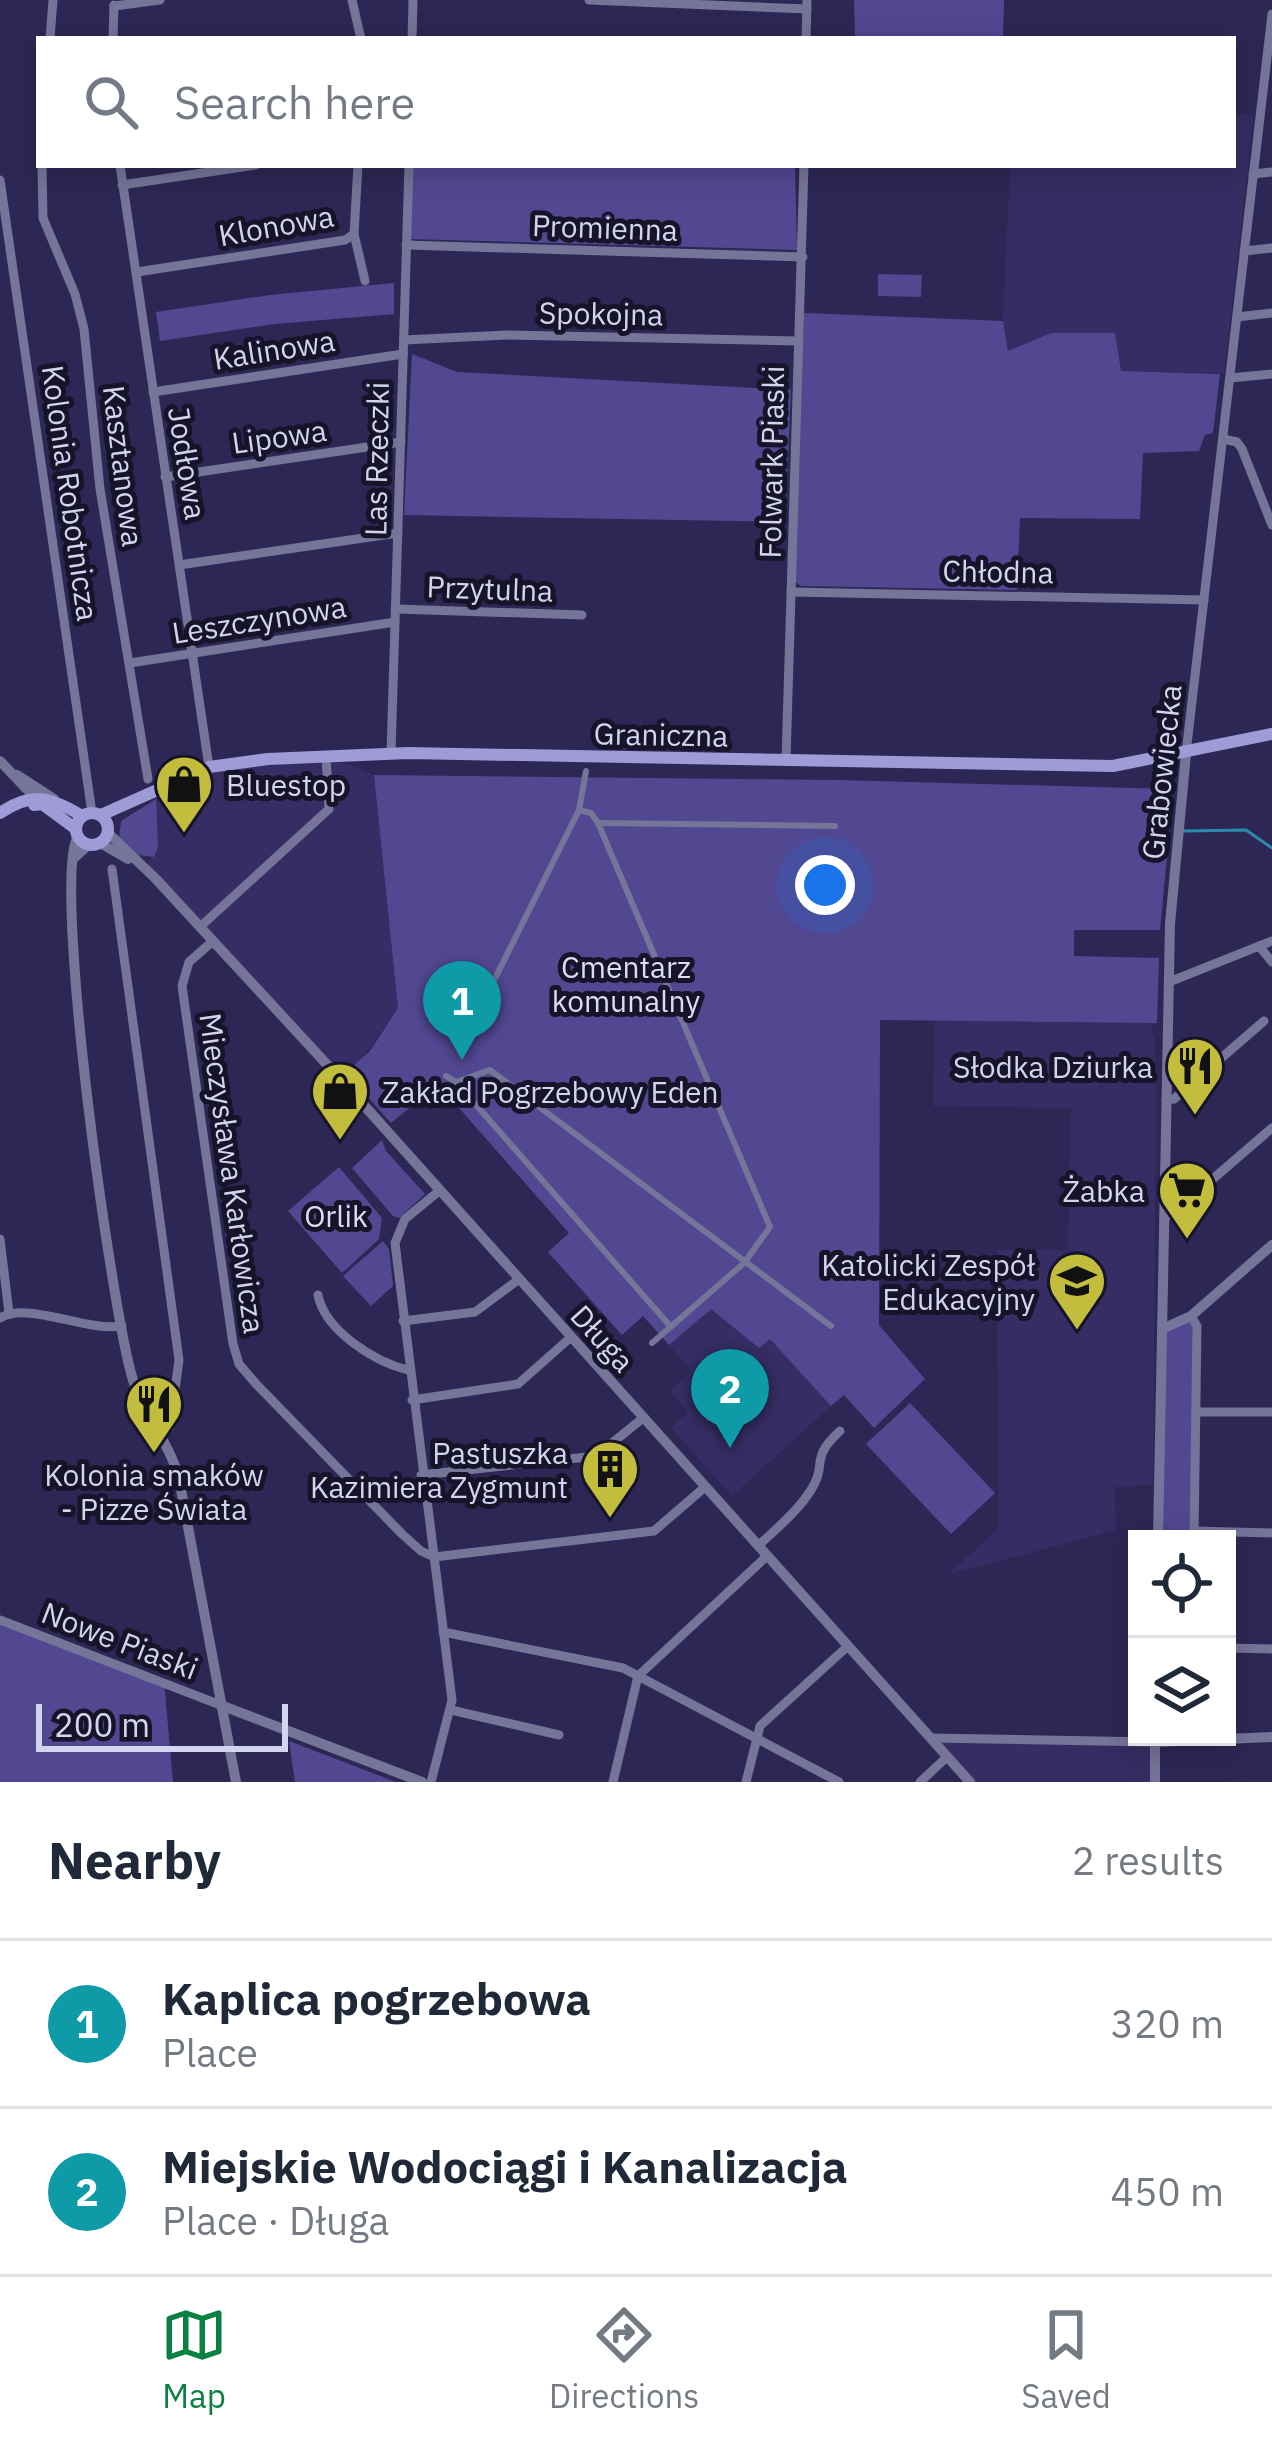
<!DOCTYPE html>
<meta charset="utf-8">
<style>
body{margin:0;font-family:"IBM Plex Sans",sans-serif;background:#f6f6f7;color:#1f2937}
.controls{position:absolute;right:36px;bottom:36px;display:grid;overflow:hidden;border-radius:0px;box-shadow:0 6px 30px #0003}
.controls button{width:108px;height:108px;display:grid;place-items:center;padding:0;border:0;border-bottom:3px solid #e0e1e3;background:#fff;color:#1f2937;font:60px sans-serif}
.scale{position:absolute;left:36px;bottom:30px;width:252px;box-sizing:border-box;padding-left:12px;border:6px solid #d4d4f1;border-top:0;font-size:33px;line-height:42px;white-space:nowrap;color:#d4d4f1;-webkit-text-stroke:9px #161428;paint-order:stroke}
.you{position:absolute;left:825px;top:885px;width:42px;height:42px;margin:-30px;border:9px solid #fff;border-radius:50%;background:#1a73e8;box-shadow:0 0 0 18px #1a73e833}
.badge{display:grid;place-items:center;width:78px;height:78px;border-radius:50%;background:#0b8043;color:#fff;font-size:39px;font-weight:700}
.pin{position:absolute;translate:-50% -99px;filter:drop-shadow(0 3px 6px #0008)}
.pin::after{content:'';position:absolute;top:63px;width:42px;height:36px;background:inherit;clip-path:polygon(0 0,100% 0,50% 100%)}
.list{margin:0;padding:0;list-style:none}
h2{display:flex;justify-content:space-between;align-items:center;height:156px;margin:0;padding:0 48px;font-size:51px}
h2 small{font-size:39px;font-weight:400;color:#747a83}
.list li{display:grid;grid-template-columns:78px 1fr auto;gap:36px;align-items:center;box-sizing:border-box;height:168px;padding:0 48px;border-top:3px solid #e0e1e3}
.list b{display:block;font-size:45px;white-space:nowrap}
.list p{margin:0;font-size:39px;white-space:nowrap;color:#747a83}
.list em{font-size:39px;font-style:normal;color:#747a83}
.icon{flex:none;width:66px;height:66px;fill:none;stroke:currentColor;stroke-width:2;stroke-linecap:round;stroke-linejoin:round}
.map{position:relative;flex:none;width:1272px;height:1782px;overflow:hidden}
.search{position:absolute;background:#fff;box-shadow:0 6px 30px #0003;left:36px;right:36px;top:36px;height:132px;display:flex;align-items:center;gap:30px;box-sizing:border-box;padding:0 42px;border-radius:0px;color:#747a83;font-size:45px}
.sheet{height:492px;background:#fff}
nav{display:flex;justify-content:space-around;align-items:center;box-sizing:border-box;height:168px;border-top:3px solid #e0e1e3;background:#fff;font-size:33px;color:#747a83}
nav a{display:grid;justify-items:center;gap:6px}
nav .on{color:#0b8043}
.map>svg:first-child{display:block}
.built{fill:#352d63}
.green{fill:#524892}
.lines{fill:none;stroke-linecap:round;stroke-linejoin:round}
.stream{stroke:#2c8aac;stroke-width:3}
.pedestrian{stroke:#767499;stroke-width:6}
.minor{stroke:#767499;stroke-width:9}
.tertiary{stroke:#767499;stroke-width:10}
.secondary{stroke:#9e9bd6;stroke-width:12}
.labels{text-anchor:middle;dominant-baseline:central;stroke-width:10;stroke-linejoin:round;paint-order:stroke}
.street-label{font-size:30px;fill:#d4d4f1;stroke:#161428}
.poi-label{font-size:30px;fill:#d4d4f1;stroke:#161428;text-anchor:end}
.park-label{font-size:30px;fill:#dcdcf2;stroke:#161428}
</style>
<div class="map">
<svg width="1272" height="1782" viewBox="0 0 1272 1782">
<rect width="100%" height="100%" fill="#2d2755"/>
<g class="built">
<polygon points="1233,114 1254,115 1224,373 1121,371 1114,333 1051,333 1008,352 1003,321 1010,165 1233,165"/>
<polygon points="326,756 374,775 398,1009 344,1083 144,869 158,846 153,794 209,767"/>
<polygon points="935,1020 1155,1023 1151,1029 1155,1039 1156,1108 1153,1485 1115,1487 1116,1530 947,1575 999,1528 997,1250 1068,1250 1071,1108 933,1106"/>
<polygon points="711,1308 758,1347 770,1338 831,1406 732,1496 671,1428 688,1412 670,1391 691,1371 669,1345"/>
<polygon points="931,1738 1155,1742 1155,1782 970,1782"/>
</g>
<g class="green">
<polygon points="854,0 1004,0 1003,39 855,39"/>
<polygon points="412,165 795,165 797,250 409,239"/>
<polygon points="878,274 922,275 921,297 878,296"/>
<polygon points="394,283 394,314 275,324 160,341 156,312 270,295"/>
<polygon points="804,313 1003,321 1008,351 1051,333 1115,333 1121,371 1220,374 1213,433 1205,435 1199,451 1143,453 1140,519 1020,518 1017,590 801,586 793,580"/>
<polygon points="412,354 457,372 791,390 785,522 404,515"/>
<polygon points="374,775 839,780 1169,789 1173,794 1160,930 1074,930 1074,956 1159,958 1157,1023 880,1020 879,1325 925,1379 874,1428 844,1395 831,1406 770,1339 759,1348 711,1309 669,1345 643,1316 622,1335 548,1252 569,1233 452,1100 446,1101 433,1088 391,1123 350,1077 352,1067 370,1051 398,1008"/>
<polygon points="156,799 158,846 154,857 138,855 119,838 121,821"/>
<polygon points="382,1140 386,1151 425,1194 399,1218 393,1216 352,1168"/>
<polygon points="339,1167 382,1218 379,1239 342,1273 288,1211"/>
<polygon points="383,1241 389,1249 393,1286 371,1306 343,1276"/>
<polygon points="1191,1316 1197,1326 1194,1539 1158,1539 1162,1329"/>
<polygon points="910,1403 995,1493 951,1534 866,1444"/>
<polygon points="0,1620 164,1681 173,1782 0,1782"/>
<polygon points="289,1741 396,1782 295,1782"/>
</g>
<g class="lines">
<polyline class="stream" points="1184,831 1246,830 1272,848"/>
<g class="pedestrian">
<polyline points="586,771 579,810 591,813 598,823 770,1227 744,1263 652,1343"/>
<polyline points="598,823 835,826"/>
<polyline points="453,1034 465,1039 579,810"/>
<polyline points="446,1076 456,1082 671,1327"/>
<polyline points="456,1082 490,1070 831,1326"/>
</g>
<g class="minor">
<polyline points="352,0 361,39"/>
<polyline points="589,0 807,9"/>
<polyline points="114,6 160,0"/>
<polyline points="50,39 53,0"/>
<polyline points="113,39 114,5"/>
<polyline points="412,39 413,0"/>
<polyline points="806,39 807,0"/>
<polyline points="42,165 43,218 75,294 84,329 100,489 148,779"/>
<polyline points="120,165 209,767"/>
<polyline points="1253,174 1272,172"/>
<polyline points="0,180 92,813"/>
<polyline points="122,185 256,165"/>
<polyline points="354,234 365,281"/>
<polyline points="406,245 803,257"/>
<polyline points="1244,251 1272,248"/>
<polyline points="137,272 345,240 354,234 358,165"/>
<polyline points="1237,317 1272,313"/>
<polyline points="404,340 507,335 798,341"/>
<polyline points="1230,378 1272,374"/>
<polyline points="153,392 403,354"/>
<polyline points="1223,439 1237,442 1242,449 1272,525"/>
<polyline points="165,477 401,442"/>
<polyline points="179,565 398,533"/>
<polyline points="791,592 1204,600"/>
<polyline points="396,609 582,615"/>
<polyline points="130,663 395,622"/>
<polyline points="391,753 409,165"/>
<polyline points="1186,753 1272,14"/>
<polyline points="786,760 804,165"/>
<polyline points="112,869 179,1360 170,1427 163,1435"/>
<polyline points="201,926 329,809 326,756"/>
<polyline points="213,941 189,962 182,986 233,1344 239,1364 257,1385 402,1534 421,1551 434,1557 654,1531 705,1487"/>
<polyline points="1259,946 1272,962"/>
<polyline points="1169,982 1272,941"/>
<polyline points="1166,1100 1174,1099 1264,1021"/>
<polyline points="1164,1216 1171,1215 1272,1128"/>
<polyline points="0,1239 9,1313"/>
<path d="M 318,1295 C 325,1331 375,1362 408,1370"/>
<polyline points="1191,1316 1197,1326 1194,1539"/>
<path d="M 0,1318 C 29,1301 85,1332 122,1326"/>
<polyline points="403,1321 475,1312 518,1280"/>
<polyline points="412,1400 518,1384 570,1338"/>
<polyline points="1196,1412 1272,1412"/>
<polyline points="421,1475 596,1456 643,1418"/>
<polyline points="1194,1531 1272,1533"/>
<path d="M 758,1546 C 777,1528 797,1512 811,1490 C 828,1463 809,1459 840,1431"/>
<polyline points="0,1620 223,1706"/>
<polyline points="443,1632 623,1668 839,1782"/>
<polyline points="1227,1648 1272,1649"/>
<polyline points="451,1710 559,1735"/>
<polyline points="931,1738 1155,1742"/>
<polyline points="431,1782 452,1700 395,1243 405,1219 439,1191"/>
<polyline points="613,1782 638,1676 767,1556"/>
<polyline points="746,1782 760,1726 848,1646"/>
<polyline points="920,1782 947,1757"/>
</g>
<g class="tertiary">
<polyline points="0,761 39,802"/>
<polyline points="17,775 54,799"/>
<polyline points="107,832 156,879 344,1083 970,1782"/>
<path d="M 78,836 C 51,879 112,1314 133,1380 C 144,1415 170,1443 179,1479 L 236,1782"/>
<polyline points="100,843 128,859"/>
<polyline points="73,859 89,844"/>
<polyline points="1162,1329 1191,1316 1272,1245"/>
<polyline points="1158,1539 1170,924 1186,754"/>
<polyline points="223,1706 422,1782"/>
<polyline points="1155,1742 1272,1737"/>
<polyline points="1155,1782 1155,1737"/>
</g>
<g class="secondary">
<polyline points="34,805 42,804 76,829"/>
<path d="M 0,813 C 32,791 51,797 82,816"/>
<circle cx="92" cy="829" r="16"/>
<polyline points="101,815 209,767 268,759 408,753 1113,766 1272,734"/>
</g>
</g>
<defs>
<g id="shop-pin" transform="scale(3)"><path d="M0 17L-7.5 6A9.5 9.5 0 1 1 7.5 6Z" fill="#c3bd3e" stroke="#161428"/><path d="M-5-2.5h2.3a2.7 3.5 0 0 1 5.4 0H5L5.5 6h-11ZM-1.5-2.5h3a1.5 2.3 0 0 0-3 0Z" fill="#111"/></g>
<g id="restaurant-pin" transform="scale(3)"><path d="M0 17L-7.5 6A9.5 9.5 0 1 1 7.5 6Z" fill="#c3bd3e" stroke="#161428"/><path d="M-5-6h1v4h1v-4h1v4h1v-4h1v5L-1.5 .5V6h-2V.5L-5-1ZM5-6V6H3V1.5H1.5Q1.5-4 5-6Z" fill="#111"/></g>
<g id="supermarket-pin" transform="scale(3)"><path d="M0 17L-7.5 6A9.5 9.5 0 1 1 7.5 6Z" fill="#c3bd3e" stroke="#161428"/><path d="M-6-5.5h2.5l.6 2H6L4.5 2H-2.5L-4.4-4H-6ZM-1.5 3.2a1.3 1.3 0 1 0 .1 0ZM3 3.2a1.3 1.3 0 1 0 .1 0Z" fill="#111"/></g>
<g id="school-pin" transform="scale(3)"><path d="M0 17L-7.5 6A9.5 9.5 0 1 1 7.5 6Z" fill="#c3bd3e" stroke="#161428"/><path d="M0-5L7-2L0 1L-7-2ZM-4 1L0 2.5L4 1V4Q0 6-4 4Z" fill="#111"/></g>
<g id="building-pin" transform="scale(3)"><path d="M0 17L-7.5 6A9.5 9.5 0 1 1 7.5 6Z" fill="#c3bd3e" stroke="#161428"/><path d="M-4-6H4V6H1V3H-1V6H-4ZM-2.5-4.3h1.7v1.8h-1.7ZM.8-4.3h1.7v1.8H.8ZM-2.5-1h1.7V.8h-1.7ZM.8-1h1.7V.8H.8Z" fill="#111"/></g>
</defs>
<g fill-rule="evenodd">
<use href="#shop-pin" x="184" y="784"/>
<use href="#restaurant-pin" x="1195" y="1066"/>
<use href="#shop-pin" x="340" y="1091"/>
<use href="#supermarket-pin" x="1187" y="1190"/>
<use href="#school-pin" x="1077" y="1281"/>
<use href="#restaurant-pin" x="154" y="1404"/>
<use href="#building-pin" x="610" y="1469"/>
</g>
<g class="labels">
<g class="street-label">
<text transform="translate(276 225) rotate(-10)">Klonowa</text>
<text transform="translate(605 227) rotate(2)">Promienna</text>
<text transform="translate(601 313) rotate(1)">Spokojna</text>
<text transform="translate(274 349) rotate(-9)">Kalinowa</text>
<text transform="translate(279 436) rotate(-8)">Lipowa</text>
<text transform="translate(376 459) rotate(-89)">Las Rzeczki</text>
<text transform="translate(771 462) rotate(-89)">Folwark Piaski</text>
<text transform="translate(188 463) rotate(81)">Jodłowa</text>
<text transform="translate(124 466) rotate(83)">Kasztanowa</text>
<text transform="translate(71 493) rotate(82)">Kolonia Robotnicza</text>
<text transform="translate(998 571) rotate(1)">Chłodna</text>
<text transform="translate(490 588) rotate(2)">Przytulna</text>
<text transform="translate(259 619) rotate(-9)">Leszczynowa</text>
<text transform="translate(661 734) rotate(1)">Graniczna</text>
<text transform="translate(1161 772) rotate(-84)">Grabowiecka</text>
<text transform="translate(233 1173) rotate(82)">Mieczysława Karłowicza</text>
<text transform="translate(603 1338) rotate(48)">Długa</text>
<text transform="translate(120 1640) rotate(21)">Nowe Piaski</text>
</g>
<g class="poi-label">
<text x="226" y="784" text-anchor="start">Bluestop</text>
<text x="1153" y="1066">Słodka Dziurka</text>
<text x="382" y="1091" text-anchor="start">Zakład Pogrzebowy Eden</text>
<text x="1145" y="1190">Żabka</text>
<text x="1035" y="1264">Katolicki Zespół<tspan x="1035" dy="34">Edukacyjny</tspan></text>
<text x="568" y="1452">Pastuszka<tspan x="568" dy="34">Kazimiera Zygmunt</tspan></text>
<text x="154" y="1474" text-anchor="middle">Kolonia smaków<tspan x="154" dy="34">- Pizze Świata</tspan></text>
</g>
<g class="park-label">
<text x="626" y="966">Cmentarz<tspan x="626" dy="34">komunalny</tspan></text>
<text x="336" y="1215">Orlik</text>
</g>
</g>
</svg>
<div class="controls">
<button><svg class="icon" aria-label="locate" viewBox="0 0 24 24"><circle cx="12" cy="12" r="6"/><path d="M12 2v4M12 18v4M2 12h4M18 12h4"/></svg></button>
<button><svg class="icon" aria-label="layers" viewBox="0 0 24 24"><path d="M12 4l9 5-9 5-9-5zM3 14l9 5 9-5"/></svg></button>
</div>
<div class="scale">200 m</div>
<div class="you"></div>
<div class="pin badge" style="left:462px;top:1060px;background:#0f9aa8">1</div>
<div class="pin badge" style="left:730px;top:1448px;background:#0f9aa8">2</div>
<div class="search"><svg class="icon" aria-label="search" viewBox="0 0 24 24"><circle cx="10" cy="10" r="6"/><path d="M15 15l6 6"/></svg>Search here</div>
</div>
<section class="sheet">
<h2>Nearby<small>2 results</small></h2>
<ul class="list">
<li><span class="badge" style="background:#0f9aa8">1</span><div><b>Kaplica pogrzebowa</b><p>Place</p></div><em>320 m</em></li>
<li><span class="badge" style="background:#0f9aa8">2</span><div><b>Miejskie Wodociągi i Kanalizacja</b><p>Place · Długa</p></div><em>450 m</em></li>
</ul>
</section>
<nav>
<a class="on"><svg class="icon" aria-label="map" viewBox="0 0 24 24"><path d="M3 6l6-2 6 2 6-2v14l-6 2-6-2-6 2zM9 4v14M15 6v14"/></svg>Map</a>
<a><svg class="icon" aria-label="directions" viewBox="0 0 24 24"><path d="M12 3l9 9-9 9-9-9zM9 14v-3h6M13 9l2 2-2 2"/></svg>Directions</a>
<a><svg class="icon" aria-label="saved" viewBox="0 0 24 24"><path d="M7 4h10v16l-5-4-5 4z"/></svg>Saved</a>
</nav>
